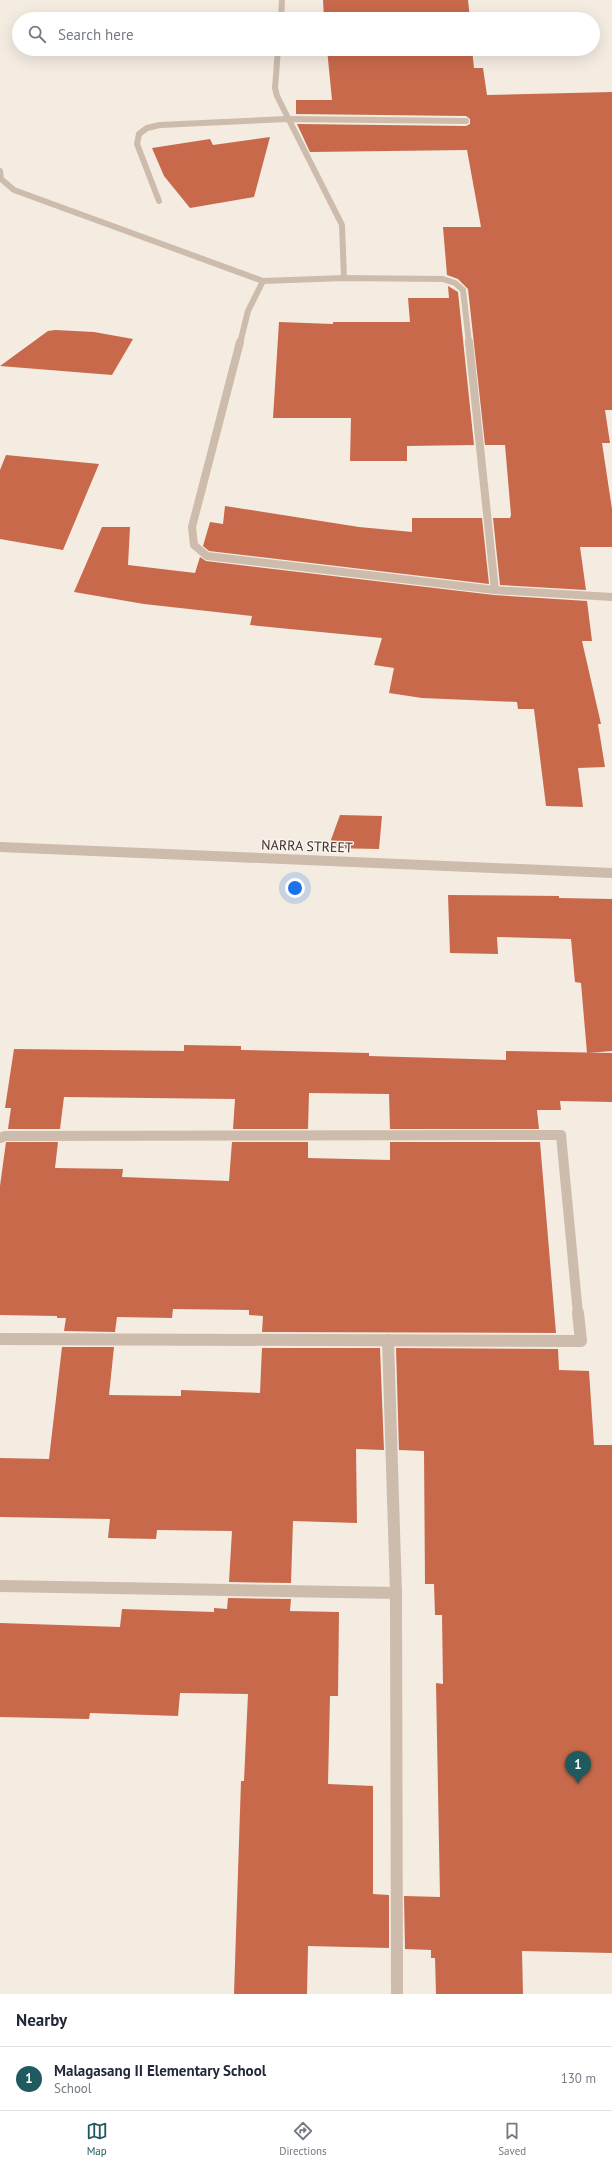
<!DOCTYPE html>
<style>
body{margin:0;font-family:"PT Sans",sans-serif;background:#f2f2f3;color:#1f2937}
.you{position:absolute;left:295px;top:888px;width:14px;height:14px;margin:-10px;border:3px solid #fff;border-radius:50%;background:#1a73e8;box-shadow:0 0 0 6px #1a73e833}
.badge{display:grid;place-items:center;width:26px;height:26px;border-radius:50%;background:#1f5a5e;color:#fff;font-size:13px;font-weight:700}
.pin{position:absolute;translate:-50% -33px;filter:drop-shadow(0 1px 2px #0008)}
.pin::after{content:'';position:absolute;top:21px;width:14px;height:12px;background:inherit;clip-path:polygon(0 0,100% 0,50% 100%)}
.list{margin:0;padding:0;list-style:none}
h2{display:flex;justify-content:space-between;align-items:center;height:52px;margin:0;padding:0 16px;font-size:17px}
h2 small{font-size:13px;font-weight:400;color:#747a83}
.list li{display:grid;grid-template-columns:26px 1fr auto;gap:12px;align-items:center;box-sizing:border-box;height:64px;padding:0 16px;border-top:1px solid #e0e1e3}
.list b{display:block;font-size:15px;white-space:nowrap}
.list p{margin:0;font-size:13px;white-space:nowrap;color:#747a83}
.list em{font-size:13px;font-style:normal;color:#747a83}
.icon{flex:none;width:22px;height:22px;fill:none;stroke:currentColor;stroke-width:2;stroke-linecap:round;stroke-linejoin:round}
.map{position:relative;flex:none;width:612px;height:1994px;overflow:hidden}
.search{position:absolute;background:#fff;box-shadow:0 4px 16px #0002;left:12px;right:12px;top:12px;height:44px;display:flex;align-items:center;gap:10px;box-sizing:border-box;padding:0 14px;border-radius:22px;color:#747a83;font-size:15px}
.sheet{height:116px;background:#fff}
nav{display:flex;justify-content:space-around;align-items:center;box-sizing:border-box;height:56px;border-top:1px solid #e0e1e3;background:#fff;font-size:11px;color:#747a83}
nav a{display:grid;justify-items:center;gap:2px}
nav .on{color:#1f5a5e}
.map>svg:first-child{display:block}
.building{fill:#c8694b}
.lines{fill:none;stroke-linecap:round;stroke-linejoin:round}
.minor-far3{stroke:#cdbbac;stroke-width:6}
.minor-far2{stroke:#cdbbac;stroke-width:8}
.minor-far1{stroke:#cdbbac;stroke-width:10}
.minor{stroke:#cdbbac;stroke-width:12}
.tertiary{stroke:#cdbbac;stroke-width:10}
.labels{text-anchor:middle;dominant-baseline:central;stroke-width:3;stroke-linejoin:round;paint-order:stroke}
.street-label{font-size:14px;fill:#3b302b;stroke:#fbf5ee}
</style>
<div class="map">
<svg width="612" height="1994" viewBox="0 0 612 1994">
<rect width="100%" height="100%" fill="#f4ebe1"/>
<g class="building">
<polygon points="323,0 468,0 470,19 324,19"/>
<polygon points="327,49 472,49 474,68 483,68 487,95 612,92 612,410 605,410 610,443 602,443 612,509 612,547 580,547 586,590 500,585 493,518 510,518 511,515 505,445 485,445 468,289 458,279 447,275 443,227 481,227 467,150 310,152 297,124 466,126 470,124 470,119 466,116 296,114 296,100 332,100"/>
<polygon points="270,137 254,197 190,208 164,176 152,148 210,139 213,145"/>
<polygon points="448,286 458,292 474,445 407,446 407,461 350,461 351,418 273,418 279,322 333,324 333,322 410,322 408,298 449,298"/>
<polygon points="55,330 94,332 133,339 112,375 0,366 48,331"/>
<polygon points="6,455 99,464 63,550 0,539 0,470"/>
<polygon points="225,506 359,527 412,532 412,518 482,518 489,584 209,551 203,546 210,522 223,524"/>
<polygon points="102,527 130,527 128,565 195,573 200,557 206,561 494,595 587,601 592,641 582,641 601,724 598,724 605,767 578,768 583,807 546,806 534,709 518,709 517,702 422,698 389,693 394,668 374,665 382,638 250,625 252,616 144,604 74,592"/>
<polygon points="340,815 382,816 379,849 328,848"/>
<polygon points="448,895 559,896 559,898 612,899 612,1051 587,1053 581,983 575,982 571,939 497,937 498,954 450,953"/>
<polygon points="184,1045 241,1046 241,1050 369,1053 369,1056 506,1060 506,1051 612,1053 612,1102 560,1101 561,1110 537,1110 539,1129 390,1129 389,1094 309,1093 308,1129 233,1129 235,1099 64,1097 60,1129 8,1129 11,1108 5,1108 14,1049 184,1051"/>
<polygon points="6,1142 58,1142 55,1168 123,1169 122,1177 229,1181 232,1142 308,1142 308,1158 390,1160 390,1142 540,1142 556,1333 262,1332 263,1316 249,1315 249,1310 173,1309 172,1318 117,1317 115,1332 64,1331 66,1318 57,1318 57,1316 0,1315 0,1186"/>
<polygon points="62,1347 114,1347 109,1395 181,1396 181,1390 260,1393 262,1348 380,1348 384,1450 356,1449 357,1523 293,1521 291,1583 229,1582 232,1531 157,1530 156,1539 108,1538 110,1519 0,1517 0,1458 49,1459"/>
<polygon points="396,1348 558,1349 559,1370 589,1371 594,1445 612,1445 612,1953 522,1951 523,1994 436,1994 435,1958 431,1958 431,1950 405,1949 404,1896 440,1897 436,1683 443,1684 442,1615 435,1615 434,1584 425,1584 424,1451 399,1450"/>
<polygon points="228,1598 291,1599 290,1611 339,1612 338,1696 330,1696 328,1784 373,1786 373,1894 389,1895 389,1948 308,1946 307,1994 234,1994 241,1781 244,1781 248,1694 180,1693 178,1716 90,1713 89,1719 0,1717 0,1623 120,1627 122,1609 214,1612 214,1608 227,1609"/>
</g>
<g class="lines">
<g class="minor-far3">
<polyline points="281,19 282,0"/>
<polyline points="278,49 275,88 277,96 342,225 344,278"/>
<polyline points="0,171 1,179 14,190 263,281"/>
<polyline points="159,201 137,144 139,134 147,128 160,125 287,119 466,121"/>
<polyline points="240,343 248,311 263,281 344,278 443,279 455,283 463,290 469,343"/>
</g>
<g class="minor-far2">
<polyline points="240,342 192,527 194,545 207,556 495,590"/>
<polyline points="469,342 495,590"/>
<polyline points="495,590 612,597"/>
</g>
<polyline class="minor-far1" points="0,1138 5,1136 561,1135 578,1314"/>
<g class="minor">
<polyline points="0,1339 581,1341 578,1313"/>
<polyline points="388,1340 396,1593 397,1994"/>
<polyline points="0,1586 396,1593"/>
</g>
<polyline class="tertiary" points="0,847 612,873"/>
</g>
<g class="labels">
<g class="street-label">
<text transform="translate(307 846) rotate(2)">NARRA STREET</text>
</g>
</g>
</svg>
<div class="you"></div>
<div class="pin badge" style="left:578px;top:1784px">1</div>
<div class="search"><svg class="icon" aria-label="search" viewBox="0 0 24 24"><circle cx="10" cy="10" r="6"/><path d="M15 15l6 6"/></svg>Search here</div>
</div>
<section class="sheet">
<h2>Nearby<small></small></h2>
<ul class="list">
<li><span class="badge">1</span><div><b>Malagasang II Elementary School</b><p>School</p></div><em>130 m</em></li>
</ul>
</section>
<nav>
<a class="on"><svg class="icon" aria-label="map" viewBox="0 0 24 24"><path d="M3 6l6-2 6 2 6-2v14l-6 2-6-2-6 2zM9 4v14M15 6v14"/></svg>Map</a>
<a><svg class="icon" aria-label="directions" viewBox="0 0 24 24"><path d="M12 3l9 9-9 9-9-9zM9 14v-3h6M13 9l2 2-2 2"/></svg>Directions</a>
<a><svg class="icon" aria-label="saved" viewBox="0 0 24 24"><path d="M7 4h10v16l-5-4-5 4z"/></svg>Saved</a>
</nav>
